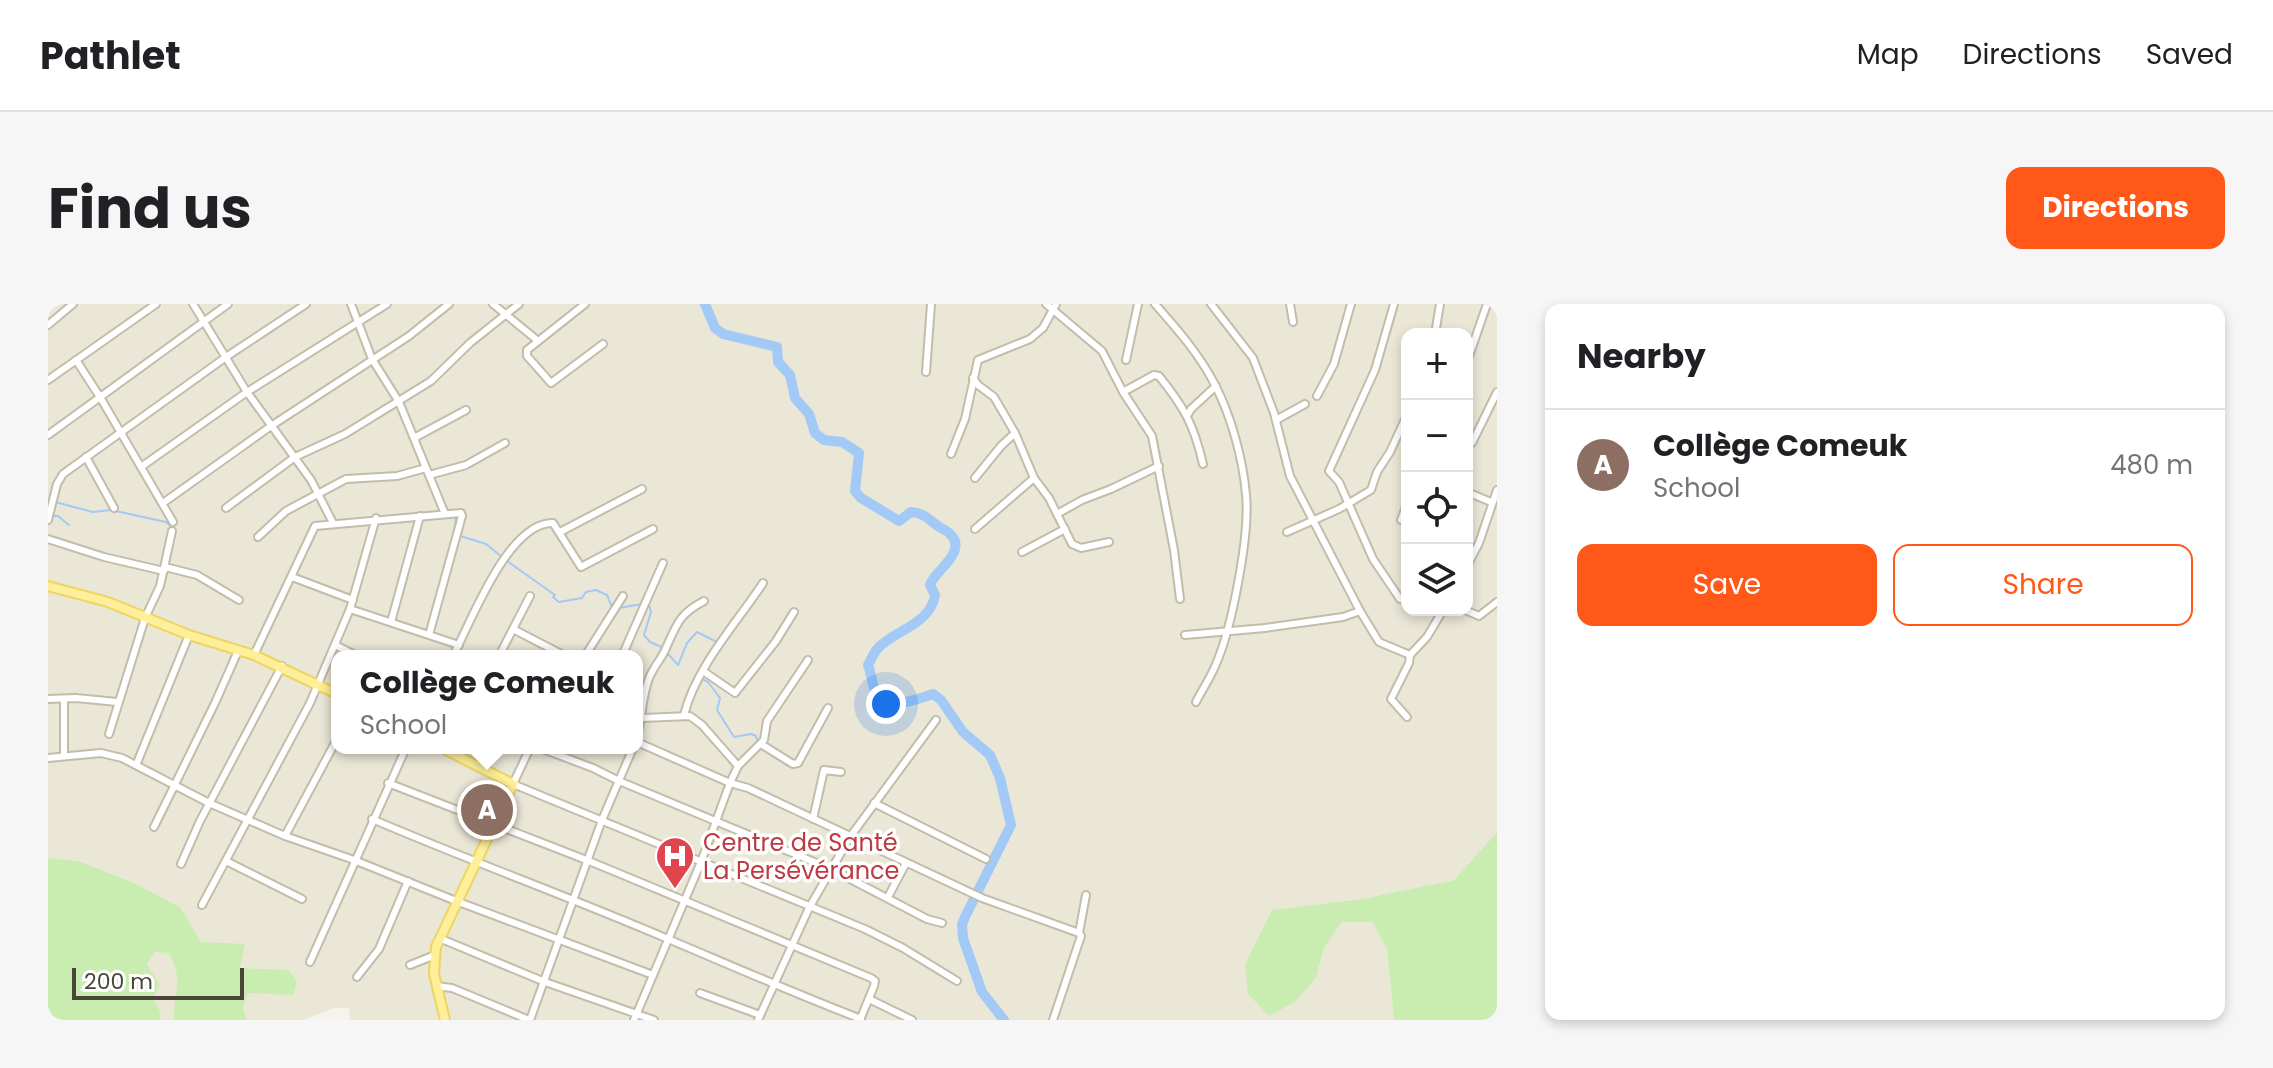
<!DOCTYPE html>
<meta charset="utf-8">
<style>
body{margin:0;font-family:Poppins,sans-serif;background:#f6f6f6;color:#202124}
.controls{position:absolute;right:24px;top:24px;display:grid;overflow:hidden;border-radius:16px;box-shadow:0 4px 12px #0003}
.controls button{width:72px;height:72px;display:grid;place-items:center;padding:0;border:0;border-bottom:2px solid #e0e0e0;background:#fff;color:#202124;font:40px sans-serif}
.scale{position:absolute;left:24px;bottom:20px;width:172px;box-sizing:border-box;padding-left:8px;border:4px solid #4b4537;border-top:0;font-size:22px;line-height:28px;white-space:nowrap;color:#4b4537;-webkit-text-stroke:6px #fff;paint-order:stroke}
.you{position:absolute;left:838px;top:400px;width:28px;height:28px;margin:-20px;border:6px solid #fff;border-radius:50%;background:#1a73e8;box-shadow:0 0 0 12px #1a73e833}
.badge{display:grid;place-items:center;width:52px;height:52px;border-radius:50%;background:#ff5818;color:#fff;font-size:26px;font-weight:700}
.pin{position:absolute;translate:-50% -50%;border:4px solid #fff;box-shadow:0 2px 8px #0006}
.popup{position:absolute;left:283px;top:346px;width:312px;height:104px;box-sizing:border-box;display:grid;place-content:center;border-radius:16px;background:#fff;filter:drop-shadow(0 2px 6px #0005);font-size:26px;white-space:nowrap;color:#757577}
.popup b{font-size:30px;color:#202124}
.popup::after{content:'';position:absolute;left:50%;top:100%;margin-left:-16px;border:16px solid transparent;border-top-color:#fff}
.list{margin:0;padding:0;list-style:none}
h2{display:flex;justify-content:space-between;align-items:center;height:104px;margin:0;padding:0 32px;font-size:34px}
h2 small{font-size:26px;font-weight:400;color:#757577}
.list li{display:grid;grid-template-columns:52px 1fr auto;gap:24px;align-items:center;box-sizing:border-box;height:112px;padding:0 32px;border-top:2px solid #e0e0e0}
.list b{display:block;font-size:30px;white-space:nowrap}
.list p{margin:0;font-size:26px;white-space:nowrap;color:#757577}
.list em{font-size:26px;font-style:normal;color:#757577}
.actions{display:flex;gap:16px;padding:24px 32px}
.actions a{flex:1;padding:18px 0;border:2px solid #ff5818;border-radius:16px;text-align:center;font-size:28px;color:#ff5818}
.actions .main{background:#ff5818;color:#fff}
.icon{flex:none;width:44px;height:44px;fill:none;stroke:currentColor;stroke-width:2;stroke-linecap:round;stroke-linejoin:round}
.map{position:relative;flex:none;width:1449px;height:716px;overflow:hidden;border-radius:16px}
header{display:flex;align-items:center;gap:48px;box-sizing:border-box;height:112px;padding:0 40px;background:#fff;border-bottom:2px solid #e0e0e0}
header strong{font-size:38px}
nav{display:flex;gap:44px;margin-inline-start:auto;font-size:28px}
.intro{display:flex;align-items:center;justify-content:space-between;box-sizing:border-box;height:192px;padding:0 48px}
h1{margin:0;font-size:56px}
.button{padding:20px 36px;border-radius:16px;background:#ff5818;color:#fff;font-size:28px;font-weight:700}
main{display:flex;gap:48px;padding:0 48px}
aside{flex:1;background:#fff;border-radius:16px;box-shadow:0 4px 12px #0003}
.map>svg:first-child{display:block}
.residential{fill:#eae7d7;fill-rule:evenodd}
.green{fill:#c9edb0}
.lines{fill:none;stroke-linecap:round;stroke-linejoin:round}
.stream{stroke:#a3c9f6;stroke-width:2}
.river{stroke:#a3c9f6;stroke-width:10}
.minor-casing{stroke:#c2bdab;stroke-width:10}
.major-casing{stroke:#edd561;stroke-width:12}
.minor{stroke:#fff;stroke-width:6}
.major{stroke:#ffef9a;stroke-width:8}
.labels{text-anchor:middle;dominant-baseline:central;stroke-width:7;stroke-linejoin:round;paint-order:stroke}
.health-label{font-size:24px;fill:#be3a42;stroke:#fff;text-anchor:start}
</style>
<header>
<strong>Pathlet</strong>
<nav><a>Map</a><a>Directions</a><a>Saved</a></nav>
</header>
<div class="intro"><h1>Find us</h1><a class="button">Directions</a></div>
<main>
<div class="map">
<svg width="1449" height="716" viewBox="0 0 1449 716">
<rect width="100%" height="100%" fill="#f6f4ea"/>
<g class="residential">
<path d="M 0,0 L 1449,0 L 1449,528 L 1406,576 L 1314,595 L 1224,607 L 1197,660 L 1268,674 L 1276,644 L 1294,618 L 1324,618 L 1339,644 L 1346,716 L 302,716 L 301,704 L 286,704 L 255,716 L 199,716 L 195,703 L 200,689 L 192,664 L 194,645 L 153,638 L 132,603 L 86,579 L 31,557 L 0,554 ZM 1359,30 L 1419,30 L 1419,306 L 1359,306 ZM 289,352 L 589,352 L 589,444 L 289,444 Z"/>
<polygon points="105,648 120,649 128,661 130,683 126,716 113,716 112,707 105,694 99,661"/>
</g>
<g class="green">
<polygon points="1449,528 1449,716 1346,716 1339,644 1324,618 1294,618 1276,644 1268,674 1248,697 1221,712 1200,690 1197,660 1224,606 1314,595 1406,576"/>
<path d="M 0,554 L 31,557 L 86,579 L 132,603 L 153,638 L 197,640 L 192,664 L 240,666 L 249,677 L 245,691 L 200,689 L 195,703 L 199,716 L 126,716 C 125,690 137,673 120,649 L 106,648 L 99,661 L 112,681 L 105,694 L 112,707 L 113,716 L 0,716 Z"/>
</g>
<g class="lines">
<g class="stream">
<polyline points="7,198 45,208 63,206 118,218 126,225"/>
<polyline points="2,212 10,212 21,221"/>
<polyline points="390,214 408,213 406,230 438,240 454,253"/>
<polyline points="459,257 507,291 505,293 511,298 534,294 538,288 548,286 559,291 564,303"/>
<polyline points="601,301 603,308 596,331 602,338 616,344"/>
<polyline points="570,304 595,300"/>
<polyline points="619,349 630,361 639,339 649,328 669,338 666,344"/>
<polyline points="653,364 660,352"/>
<polyline points="652,374 660,378 672,394 669,406 686,433 703,430 708,432 710,439"/>
<polyline points="712,444 740,462"/>
</g>
<path class="river" d="M 657,0 L 667,24 L 675,30 L 729,43 L 730,58 L 742,71 L 747,94 L 761,110 L 767,129 L 776,136 L 794,138 L 811,149 L 807,187 L 813,194 L 851,217 L 863,208 C 876,209 880,215 890,222 C 894,225 898,226 901,229 C 922,247 886,267 882,281 L 887,291 C 882,321 848,325 830,344 C 826,348 823,356 820,361 C 823,369 824,379 827,386 C 837,409 869,395 885,390 L 893,396 L 915,428 L 942,451 L 952,474 L 963,521 L 918,611 L 914,620 L 915,634 L 934,688 L 956,716"/>
<g class="minor-casing">
<g id="minor">
<polyline points="145,0 199,88 263,176 285,219"/>
<polyline points="303,0 324,55 351,98 397,210"/>
<polyline points="445,0 489,36"/>
<polyline points="537,0 479,46 479,52 503,79 555,40"/>
<polyline points="998,0 1054,47 1075,88 1104,132 1126,246 1132,295"/>
<path d="M 1107,0 C 1129,25 1151,50 1166,79 C 1183,111 1195,155 1198,191 C 1202,230 1184,324 1168,360 C 1163,373 1154,386 1148,398"/>
<polyline points="1163,0 1205,54 1226,109 1242,172 1312,307 1331,338 1362,351"/>
<polyline points="1242,0 1245,18"/>
<polyline points="1346,0 1327,66 1281,167 1291,178 1325,255 1352,295"/>
<polyline points="0,21 25,0"/>
<polyline points="1387,30 1392,0"/>
<polyline points="28,56 52,93 125,218"/>
<polyline points="1078,56 1090,0"/>
<polyline points="1419,58 1439,0"/>
<polyline points="878,68 883,0"/>
<polyline points="925,74 930,81 946,93 967,129 986,174 1001,194 1024,240 1033,244 1061,238"/>
<polyline points="0,76 108,0"/>
<path d="M 1075,88 L 1106,71 L 1111,72 C 1136,103 1146,121 1155,160"/>
<polyline points="1269,92 1286,60 1303,0"/>
<polyline points="1139,112 1143,105 1168,82"/>
<polyline points="1228,116 1257,100"/>
<polyline points="0,131 180,0"/>
<polyline points="366,134 418,106"/>
<polyline points="1424,139 1449,88"/>
<polyline points="903,150 917,115 930,56 982,35 995,24 1008,0"/>
<polyline points="38,153 66,204"/>
<polyline points="93,163 199,88 339,0"/>
<polyline points="381,171 418,161 457,139"/>
<polyline points="927,174 953,142 967,129"/>
<polyline points="1419,188 1443,198"/>
<polyline points="115,199 223,122 361,32 401,0"/>
<polyline points="178,204 247,153 297,130 383,77 422,39 471,0"/>
<polyline points="1009,210 1034,196 1063,185 1111,162"/>
<polyline points="0,216 9,180 15,170 178,53 258,0"/>
<polyline points="1353,216 1359,200"/>
<polyline points="927,225 986,174"/>
<polyline points="512,228 594,185"/>
<polyline points="1239,228 1291,205 1323,186 1329,168 1342,148 1359,111"/>
<polyline points="210,233 238,207 298,175 349,172 378,164"/>
<polyline points="0,235 56,253 116,267"/>
<polyline points="974,248 1017,225"/>
<polyline points="1419,262 1431,239 1449,186"/>
<polyline points="117,263 149,271 191,296"/>
<polyline points="244,273 305,296"/>
<polyline points="302,305 411,341"/>
<polyline points="1417,306 1431,312 1449,298"/>
<polyline points="343,318 372,212"/>
<polyline points="465,325 517,352"/>
<polyline points="1137,331 1217,324 1295,313 1312,307"/>
<polyline points="287,341 309,352"/>
<polyline points="206,351 267,222 413,209 414,212 381,331"/>
<path d="M 405,352 C 423,318 460,218 505,219 L 533,263 L 605,225"/>
<polyline points="451,352 482,292"/>
<polyline points="537,352 575,292"/>
<polyline points="574,352 615,259"/>
<polyline points="655,367 687,389 728,337 746,308"/>
<polyline points="0,395 28,394 69,398"/>
<path d="M 636,411 C 648,363 688,320 715,279"/>
<polyline points="1359,413 1343,395 1361,359 1362,351 1379,333 1395,306"/>
<polyline points="594,414 642,412 654,421 690,462"/>
<polyline points="61,430 97,314 112,282 124,227"/>
<path d="M 589,432 C 594,414 594,395 600,377 C 605,362 614,355 618,344 C 629,320 631,310 656,297"/>
<polyline points="589,438 682,479 700,484 934,594 1031,629"/>
<polyline points="713,440 745,460 750,459 780,404"/>
<polyline points="482,444 465,480 817,625 855,644 909,677"/>
<polyline points="492,444 545,464 571,477 783,565 879,615 894,619"/>
<polyline points="16,452 16,395"/>
<polyline points="0,454 53,449 74,454 161,499 237,532 306,556 408,597 605,671"/>
<polyline points="89,459 141,331"/>
<polyline points="340,479 541,557 823,674 827,677 826,682 812,716"/>
<polyline points="826,499 938,555"/>
<path d="M 324,515 C 422,557 522,593 620,635 C 684,662 748,690 813,715"/>
<polyline points="765,515 776,466 793,468"/>
<polyline points="106,523 167,399 190,347"/>
<polyline points="237,532 289,435"/>
<polyline points="178,557 254,595"/>
<polyline points="133,560 152,517 234,362"/>
<polyline points="840,593 858,559"/>
<polyline points="154,601 262,399 302,305 328,214"/>
<polyline points="391,634 497,678 606,716"/>
<polyline points="262,658 358,444"/>
<polyline points="362,661 387,651"/>
<polyline points="309,673 331,645 360,577"/>
<polyline points="388,682 404,684 481,716"/>
<polyline points="652,689 712,711"/>
<polyline points="821,695 864,716"/>
<polyline points="482,716 554,516 585,444"/>
<polyline points="586,716 653,558 682,479 690,462 716,436 719,417 760,356"/>
<polyline points="710,716 761,604 802,533 888,416"/>
<polyline points="1005,716 1033,632 1031,629 1038,591"/>
</g>
</g>
<g class="major-casing">
<g id="major">
<polyline points="0,282 60,298 141,331 206,351 289,390"/>
<polyline points="394,444 465,480 388,643 386,670 397,716"/>
</g>
</g>
<use href="#minor" class="minor"/>
<use href="#major" class="major"/>
</g>
<defs>
<g id="hospital-pin" transform="scale(2)"><path d="M0 17L-7.5 6A9.5 9.5 0 1 1 7.5 6Z" fill="#e0444e" stroke="#fff"/><path d="M-5-5h3v3.5h4V-5h3V5h-3V1.5h-4V5h-3Z" fill="#fff"/></g>
</defs>
<g fill-rule="evenodd">
<use href="#hospital-pin" x="627" y="552"/>
</g>
<g class="labels">
<g class="health-label">
<text x="655" y="538">Centre de Santé<tspan x="655" dy="28">La Persévérance</tspan></text>
</g>
</g>
</svg>
<div class="controls">
<button>+</button>
<button>−</button>
<button><svg class="icon" aria-label="locate" viewBox="0 0 24 24"><circle cx="12" cy="12" r="6"/><path d="M12 2v4M12 18v4M2 12h4M18 12h4"/></svg></button>
<button><svg class="icon" aria-label="layers" viewBox="0 0 24 24"><path d="M12 4l9 5-9 5-9-5zM3 14l9 5 9-5"/></svg></button>
</div>
<div class="scale">200 m</div>
<div class="you"></div>
<div class="pin badge" style="left:439px;top:506px;background:#8d6e63">A</div>
<div class="popup"><b>Collège Comeuk</b>School</div>
</div>
<aside>
<h2>Nearby<small></small></h2>
<ul class="list">
<li><span class="badge" style="background:#8d6e63">A</span><div><b>Collège Comeuk</b><p>School</p></div><em>480 m</em></li>
</ul>
<div class="actions"><a class="main">Save</a><a>Share</a></div>
</aside>
</main>
